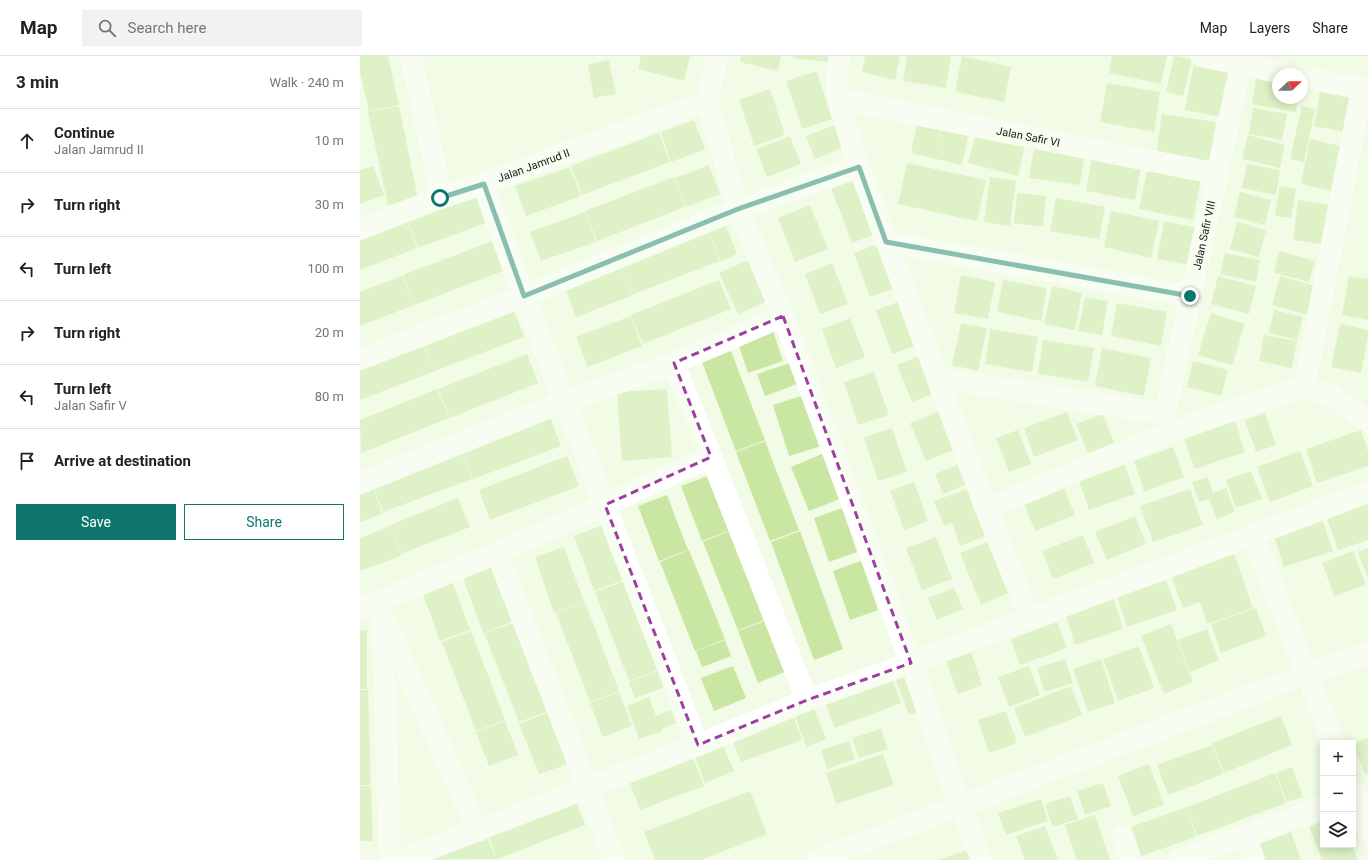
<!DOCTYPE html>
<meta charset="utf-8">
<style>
body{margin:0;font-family:Roboto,sans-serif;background:#f2f2f2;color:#222}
.controls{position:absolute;right:12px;bottom:12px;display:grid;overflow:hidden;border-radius:0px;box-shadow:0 2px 10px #0003}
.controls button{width:36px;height:36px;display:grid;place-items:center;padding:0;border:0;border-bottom:1px solid #e0e0e0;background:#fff;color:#222;font:20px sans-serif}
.compass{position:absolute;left:912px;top:12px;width:36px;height:36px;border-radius:50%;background:#fff;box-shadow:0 2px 10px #0003;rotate:68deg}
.stop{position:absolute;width:12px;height:12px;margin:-9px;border:3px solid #0f766e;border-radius:50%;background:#fff}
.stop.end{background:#0f766e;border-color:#fff;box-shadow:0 1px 4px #0008}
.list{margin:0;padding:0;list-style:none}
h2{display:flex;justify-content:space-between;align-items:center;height:52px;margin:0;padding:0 16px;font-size:17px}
h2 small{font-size:13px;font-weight:400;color:#767676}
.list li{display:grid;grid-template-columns:26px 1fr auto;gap:12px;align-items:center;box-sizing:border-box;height:64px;padding:0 16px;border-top:1px solid #e0e0e0}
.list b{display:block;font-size:15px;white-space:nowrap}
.list p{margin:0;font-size:13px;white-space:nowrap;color:#767676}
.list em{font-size:13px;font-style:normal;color:#767676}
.actions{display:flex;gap:8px;padding:12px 16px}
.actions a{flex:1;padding:9px 0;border:1px solid #0f766e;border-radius:0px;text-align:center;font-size:14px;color:#0f766e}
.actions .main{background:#0f766e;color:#fff}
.icon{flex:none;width:22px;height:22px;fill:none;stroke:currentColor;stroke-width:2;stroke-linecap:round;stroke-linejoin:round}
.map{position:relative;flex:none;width:1008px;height:804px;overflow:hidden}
header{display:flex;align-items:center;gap:24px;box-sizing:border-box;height:56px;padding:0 20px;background:#fff;border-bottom:1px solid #e0e0e0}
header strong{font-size:19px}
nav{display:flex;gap:22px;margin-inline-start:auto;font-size:14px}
.search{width:280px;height:36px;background:#f2f2f2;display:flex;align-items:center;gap:10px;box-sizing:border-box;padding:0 14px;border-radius:0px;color:#767676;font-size:15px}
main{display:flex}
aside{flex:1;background:#fff}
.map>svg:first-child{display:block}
.building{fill:#cae6a3}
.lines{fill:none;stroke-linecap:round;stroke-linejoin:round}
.street{stroke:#fff;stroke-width:22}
.route{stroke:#0f766e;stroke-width:5}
.marked{fill:none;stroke:#9f3da4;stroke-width:3;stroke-dasharray:8 5;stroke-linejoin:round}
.labels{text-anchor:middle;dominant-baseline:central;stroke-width:4;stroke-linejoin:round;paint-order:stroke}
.street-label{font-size:11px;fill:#181b14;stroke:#fff}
</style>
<header>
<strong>Map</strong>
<div class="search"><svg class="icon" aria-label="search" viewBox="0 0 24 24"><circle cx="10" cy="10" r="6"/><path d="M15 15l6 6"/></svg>Search here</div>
<nav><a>Map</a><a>Layers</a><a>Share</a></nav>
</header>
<main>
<aside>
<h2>3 min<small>Walk · 240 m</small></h2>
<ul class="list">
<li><svg class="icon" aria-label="ahead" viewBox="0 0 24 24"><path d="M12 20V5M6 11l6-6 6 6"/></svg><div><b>Continue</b><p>Jalan Jamrud II</p></div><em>10 m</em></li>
<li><svg class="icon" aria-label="right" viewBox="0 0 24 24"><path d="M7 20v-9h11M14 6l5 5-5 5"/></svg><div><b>Turn right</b></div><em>30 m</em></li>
<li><svg class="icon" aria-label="left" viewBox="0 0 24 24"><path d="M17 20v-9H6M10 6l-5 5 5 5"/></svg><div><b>Turn left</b></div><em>100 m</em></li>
<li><svg class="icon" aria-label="right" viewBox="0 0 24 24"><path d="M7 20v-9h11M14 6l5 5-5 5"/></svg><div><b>Turn right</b></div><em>20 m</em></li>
<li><svg class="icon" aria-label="left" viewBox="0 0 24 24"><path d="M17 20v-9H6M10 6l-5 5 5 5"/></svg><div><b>Turn left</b><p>Jalan Safir V</p></div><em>80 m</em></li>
<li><svg class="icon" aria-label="arrive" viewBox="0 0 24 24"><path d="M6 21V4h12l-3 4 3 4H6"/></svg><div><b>Arrive at destination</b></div></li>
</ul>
<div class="actions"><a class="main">Save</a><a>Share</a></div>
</aside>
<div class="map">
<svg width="1008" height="804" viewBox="0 0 1008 804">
<rect width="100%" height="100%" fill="#f1fbe6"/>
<g class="building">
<polygon points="0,0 28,0 39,49 9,55 0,16"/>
<polygon points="281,0 330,0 324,25 278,13"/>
<polygon points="381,0 421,0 418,15 380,6"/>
<polygon points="433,0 468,0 468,6 433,2"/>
<polygon points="505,0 540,0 535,24 502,16"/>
<polygon points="547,0 591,0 586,32 543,25"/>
<polygon points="602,0 651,11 644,46 595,36"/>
<polygon points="752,0 807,0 801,28 749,17"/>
<polygon points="814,0 832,3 823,40 806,36"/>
<polygon points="249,4 256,38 234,42 228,8"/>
<polygon points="834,5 875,14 866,62 825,54"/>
<polygon points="457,15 472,63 442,73 426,25"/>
<polygon points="897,18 918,22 918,42 938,42 936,56 892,48"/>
<polygon points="747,27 800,36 794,76 740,66"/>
<polygon points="961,30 991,36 984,76 954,70"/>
<polygon points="410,33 425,79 394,90 379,44"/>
<polygon points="39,50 58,143 28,149 8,56"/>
<polygon points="942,50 955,53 944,106 930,103"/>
<polygon points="893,52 927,58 922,84 889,78"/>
<polygon points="802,58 856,66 850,106 796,99"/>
<polygon points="558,63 581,68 577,92 583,66 610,72 602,109 551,97"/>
<polygon points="334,64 345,93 311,106 301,76"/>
<polygon points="475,69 484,91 455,103 446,80"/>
<polygon points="299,77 310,106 222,139 211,110"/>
<polygon points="616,77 665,89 658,120 608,107"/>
<polygon points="888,79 925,89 920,112 882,103"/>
<polygon points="430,80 441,108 407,121 396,93"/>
<polygon points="950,83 981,90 971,135 941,128"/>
<polygon points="675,87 725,94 720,129 669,122"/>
<polygon points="733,97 782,107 775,144 726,135"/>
<polygon points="547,107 626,124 617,165 538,148"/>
<polygon points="789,107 842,118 833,164 779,153"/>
<polygon points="887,108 920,114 916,139 882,132"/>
<polygon points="349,109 360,138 326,151 315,122"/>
<polygon points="13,110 24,139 0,148 0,114"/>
<polygon points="210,111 221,140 166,160 155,130"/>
<polygon points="314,121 325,151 237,185 225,155"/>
<polygon points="630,121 656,125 650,170 624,166"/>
<polygon points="496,122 518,177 492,187 471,132"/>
<polygon points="920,130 936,133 931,162 915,160"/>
<polygon points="880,136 911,144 905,169 874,161"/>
<polygon points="116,137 128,166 58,192 47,163"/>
<polygon points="657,137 686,140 683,171 654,167"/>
<polygon points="696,142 745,151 739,183 690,175"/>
<polygon points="938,144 968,149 962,188 933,184"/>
<polygon points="450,149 468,193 435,206 418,162"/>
<polygon points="751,155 799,165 791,202 744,191"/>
<polygon points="225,156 236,186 181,205 170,176"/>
<polygon points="46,163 57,192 0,214 0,181"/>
<polygon points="804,165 837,172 829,209 797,203"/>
<polygon points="877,166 906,174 899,201 870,193"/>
<polygon points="366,169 377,198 361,205 349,176"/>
<polygon points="348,175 360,205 271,239 260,210"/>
<polygon points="132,185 143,215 54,249 43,219"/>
<polygon points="521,187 538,231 510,241 494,197"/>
<polygon points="919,195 955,205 949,226 914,217"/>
<polygon points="865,197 900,204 896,226 860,218"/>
<polygon points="393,202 412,243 378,258 359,217"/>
<polygon points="472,207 488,248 460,258 445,218"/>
<polygon points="260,211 271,240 216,261 205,231"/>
<polygon points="601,219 635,226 628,263 594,257"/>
<polygon points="42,220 54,249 0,270 0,236"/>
<polygon points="858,220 896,230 889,258 851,248"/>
<polygon points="920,220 955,230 947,259 912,249"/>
<polygon points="989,220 1008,223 1008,264 982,259"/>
<polygon points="359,224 371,253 283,288 271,259"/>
<polygon points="643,224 687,232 681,265 637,256"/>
<polygon points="692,230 722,237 715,274 684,268"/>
<polygon points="725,241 748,245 742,279 718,275"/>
<polygon points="541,245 557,289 532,298 516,254"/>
<polygon points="757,247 807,256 801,290 751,280"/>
<polygon points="153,252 164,281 75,315 64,286"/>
<polygon points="914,254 943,261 937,284 909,277"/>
<polygon points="851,257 885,268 872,309 838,299"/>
<polygon points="271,260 282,290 228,311 216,281"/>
<polygon points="490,262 505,301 476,312 462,273"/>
<polygon points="601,267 627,272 618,315 592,309"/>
<polygon points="980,268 1008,274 1008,281 1001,317 971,311"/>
<polygon points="630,273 678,281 672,316 625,308"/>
<polygon points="413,275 423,305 388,317 378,287"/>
<polygon points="904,279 937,285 932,312 899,305"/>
<polygon points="683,284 734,292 728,326 678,318"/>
<polygon points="63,286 75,315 0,344 0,310"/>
<polygon points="742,292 791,302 784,340 735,330"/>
<polygon points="371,295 405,384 376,395 342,306"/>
<polygon points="167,298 178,327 90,362 78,333"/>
<polygon points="562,299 577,336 552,346 537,309"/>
<polygon points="833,305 868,314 861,340 827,331"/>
<polygon points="433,306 440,327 405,340 397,318"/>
<polygon points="514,316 529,359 498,369 484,326"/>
<polygon points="77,333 89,362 1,397 0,364"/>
<polygon points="307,333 312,401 262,405 257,336"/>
<polygon points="444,339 461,390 429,400 413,349"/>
<polygon points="583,354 599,392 566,405 550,367"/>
<polygon points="707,356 718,384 674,401 664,372"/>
<polygon points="905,357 916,389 896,396 885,364"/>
<polygon points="743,358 754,387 728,397 716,368"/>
<polygon points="190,361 201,390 113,423 101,393"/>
<polygon points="875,365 885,396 835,413 824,382"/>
<polygon points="532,372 547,416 518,425 504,381"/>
<polygon points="658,374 671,408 649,416 636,382"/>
<polygon points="1001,374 1008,396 1008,410 957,427 946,393"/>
<polygon points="405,385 439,474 410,485 376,396"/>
<polygon points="813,391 824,421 784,436 774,405"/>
<polygon points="101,394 112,423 23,456 12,427"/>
<polygon points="940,395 953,430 910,446 897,411"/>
<polygon points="464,397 482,442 449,455 431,411"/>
<polygon points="207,400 219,430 130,464 119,434"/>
<polygon points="602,407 610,427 583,438 575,418"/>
<polygon points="765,409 775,438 729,454 719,425"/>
<polygon points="891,415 902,443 876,452 866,424"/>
<polygon points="350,419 371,474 342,485 321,430"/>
<polygon points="848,421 853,437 866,432 875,456 857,463 849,443 839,446 832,426"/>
<polygon points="554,426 568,465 544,474 530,435"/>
<polygon points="12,428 22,458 0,466 0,432"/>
<polygon points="610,432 628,479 600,490 592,467 584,470 574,445"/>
<polygon points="704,432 715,459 675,475 664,448"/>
<polygon points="830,433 843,469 793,486 780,450"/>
<polygon points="307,439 328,494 299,505 278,450"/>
<polygon points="98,442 110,471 41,498 30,469"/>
<polygon points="1008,442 1008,484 978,494 965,457"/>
<polygon points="482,452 497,496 469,506 454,462"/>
<polygon points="775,460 786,488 747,504 735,476"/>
<polygon points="961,460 973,495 924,511 912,475"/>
<polygon points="243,469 263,524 234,535 214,480"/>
<polygon points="30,470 41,500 0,515 0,482"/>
<polygon points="372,474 407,563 378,574 343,486"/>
<polygon points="440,475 483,593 454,604 411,486"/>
<polygon points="723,479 734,507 693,523 682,495"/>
<polygon points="576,481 592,523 562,534 546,492"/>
<polygon points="631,485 651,536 621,549 600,497"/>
<polygon points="204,491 224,546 194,557 175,501"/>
<polygon points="872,492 893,552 847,568 840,546 823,552 809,514"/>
<polygon points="1008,492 1008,523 998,496"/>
<polygon points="329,494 365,583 335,595 300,506"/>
<polygon points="993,495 1006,529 974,540 962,507"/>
<polygon points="501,505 518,554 490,564 473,515"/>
<polygon points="132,511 152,566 123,577 103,522"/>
<polygon points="90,519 110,574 80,585 60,530"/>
<polygon points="806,524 817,554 767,571 757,541"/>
<polygon points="265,525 298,614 269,625 235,536"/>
<polygon points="594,532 603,553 577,564 568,542"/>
<polygon points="753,541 763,573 715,589 705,557"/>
<polygon points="225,546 259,635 230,646 196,557"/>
<polygon points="896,552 906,580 861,597 851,568"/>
<polygon points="407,564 427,615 398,627 378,575"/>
<polygon points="697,566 707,592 660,609 651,583"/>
<polygon points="154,567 188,655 159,666 124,577"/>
<polygon points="811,568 833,626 804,638 781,580"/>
<polygon points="847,573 859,604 830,616 818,584"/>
<rect x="0" y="574" width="7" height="59"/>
<polygon points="111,575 145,664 116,675 82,586"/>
<polygon points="365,584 371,600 342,611 336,595"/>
<polygon points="779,590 794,632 758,645 743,603"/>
<polygon points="609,591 622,629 598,638 584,600"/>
<polygon points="705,603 713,627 685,636 677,612"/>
<polygon points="741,603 755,647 728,656 713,613"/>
<polygon points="373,610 386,642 354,655 341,622"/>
<polygon points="669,610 680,639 649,651 638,621"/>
<polygon points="298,615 305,631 275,642 269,626"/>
<polygon points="552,615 567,653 549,659 535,622"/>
<polygon points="532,622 541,647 475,672 465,647"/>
<polygon points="711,630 722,659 665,681 654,652"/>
<polygon points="0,634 8,634 11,729 0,729"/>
<polygon points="259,636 272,670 243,681 230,647"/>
<polygon points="289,641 296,660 311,654 316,667 301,673 302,675 279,683 267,650"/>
<polygon points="453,649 466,683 447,691 433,656"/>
<polygon points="646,655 657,687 629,697 618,664"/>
<polygon points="188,656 208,708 179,718 159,668"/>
<polygon points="433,660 442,684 381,706 372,683"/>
<polygon points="921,660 932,689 864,717 852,687"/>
<polygon points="145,665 158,699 129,710 116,676"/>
<polygon points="521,673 528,693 499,702 492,682"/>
<polygon points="1008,682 1008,718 1005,719 993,687"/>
<polygon points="489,685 495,703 467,713 461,694"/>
<polygon points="362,687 374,715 345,727 334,698"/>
<polygon points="852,689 863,718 808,739 797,709"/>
<polygon points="330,695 344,730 280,754 267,719"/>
<polygon points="523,698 534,729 476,748 466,717"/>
<polygon points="789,708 804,749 773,760 758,720"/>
<polygon points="932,711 943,741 927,746 916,717"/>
<polygon points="915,717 926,747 837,780 828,755 836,781 781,800 771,771 827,751"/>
<polygon points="743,727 751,750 725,759 717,735"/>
<polygon points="0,730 11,730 13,785 0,785"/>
<polygon points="390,735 407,778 341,804 295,804 284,776"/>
<polygon points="214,740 225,769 137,803 126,774"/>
<polygon points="710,740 718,763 693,771 685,748"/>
<polygon points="681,743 688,765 646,779 638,757"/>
<polygon points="735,759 750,804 717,804 705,769"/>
<polygon points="963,765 963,789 991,789 998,804 962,804 949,771"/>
<polygon points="685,770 698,804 665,804 656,780"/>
<polygon points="124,774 136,803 47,804"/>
<polygon points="931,776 941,804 905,804 899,788"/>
<polygon points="610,793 614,804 579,804"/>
</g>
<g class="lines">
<g class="street">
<polyline points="51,0 79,128 80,142"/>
<polyline points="357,0 347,45 378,153 423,260 551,607 600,749 622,804"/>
<polyline points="480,0 476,24 478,43 499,111 626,453 670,562"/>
<polyline points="841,0 928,18"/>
<polyline points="942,21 1008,34"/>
<path id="s1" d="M 478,43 L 858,118"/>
<polyline points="123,128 164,240 338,689"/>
<path id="s2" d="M 0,173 L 80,142 L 123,128 L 347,45"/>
<polyline points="526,186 830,240"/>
<polyline points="0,303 164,240 378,153 499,111"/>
<polyline points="314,307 447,644"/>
<polyline points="578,322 805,358"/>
<polyline points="944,332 970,338 1008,366"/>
<path id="s3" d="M 805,358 L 883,0"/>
<polyline points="0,427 205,345 314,307 423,260"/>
<path d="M 626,453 C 731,410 834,362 944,332 L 1002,33"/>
<polyline points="893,480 974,687"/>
<polyline points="137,497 228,732 254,804"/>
<polyline points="17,547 118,775"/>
<polyline points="0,553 137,497 351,401"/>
<polyline points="23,571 30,804"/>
<polyline points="993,734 1008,775"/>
<polyline points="762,780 771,804"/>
<polyline points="885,780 894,804"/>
<polyline points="41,804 338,689 447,644 551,607 1008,436"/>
<polyline points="457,804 946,618 1008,598"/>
<polyline points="819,804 963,751"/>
</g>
</g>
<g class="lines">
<polyline class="route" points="80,142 124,128 164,240 378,153 499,111 526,186 830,240"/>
</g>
<path d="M0 0H1008V804H0ZM 423,260 L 551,607 L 447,644 L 338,689 L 245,449 L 351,401 L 314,307 Z" fill="#f1fbe6" fill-opacity=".55" fill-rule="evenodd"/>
<path class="marked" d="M 423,260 L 551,607 L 447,644 L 338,689 L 245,449 L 351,401 L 314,307 Z"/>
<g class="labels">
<g class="street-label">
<text stroke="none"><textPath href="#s1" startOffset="194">Jalan Safir VI</textPath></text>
<text stroke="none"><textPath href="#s2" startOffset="185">Jalan Jamrud II</textPath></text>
<text stroke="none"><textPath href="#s3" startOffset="183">Jalan Safir VIII</textPath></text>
</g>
</g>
</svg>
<div class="controls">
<button>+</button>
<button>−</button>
<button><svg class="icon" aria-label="layers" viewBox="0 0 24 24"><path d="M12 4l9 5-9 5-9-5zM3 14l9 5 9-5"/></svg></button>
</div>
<svg class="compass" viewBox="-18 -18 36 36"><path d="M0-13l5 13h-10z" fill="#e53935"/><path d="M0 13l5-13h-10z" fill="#767676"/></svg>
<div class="stop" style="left:80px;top:142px"></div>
<div class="stop end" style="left:830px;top:240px"></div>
</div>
</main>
